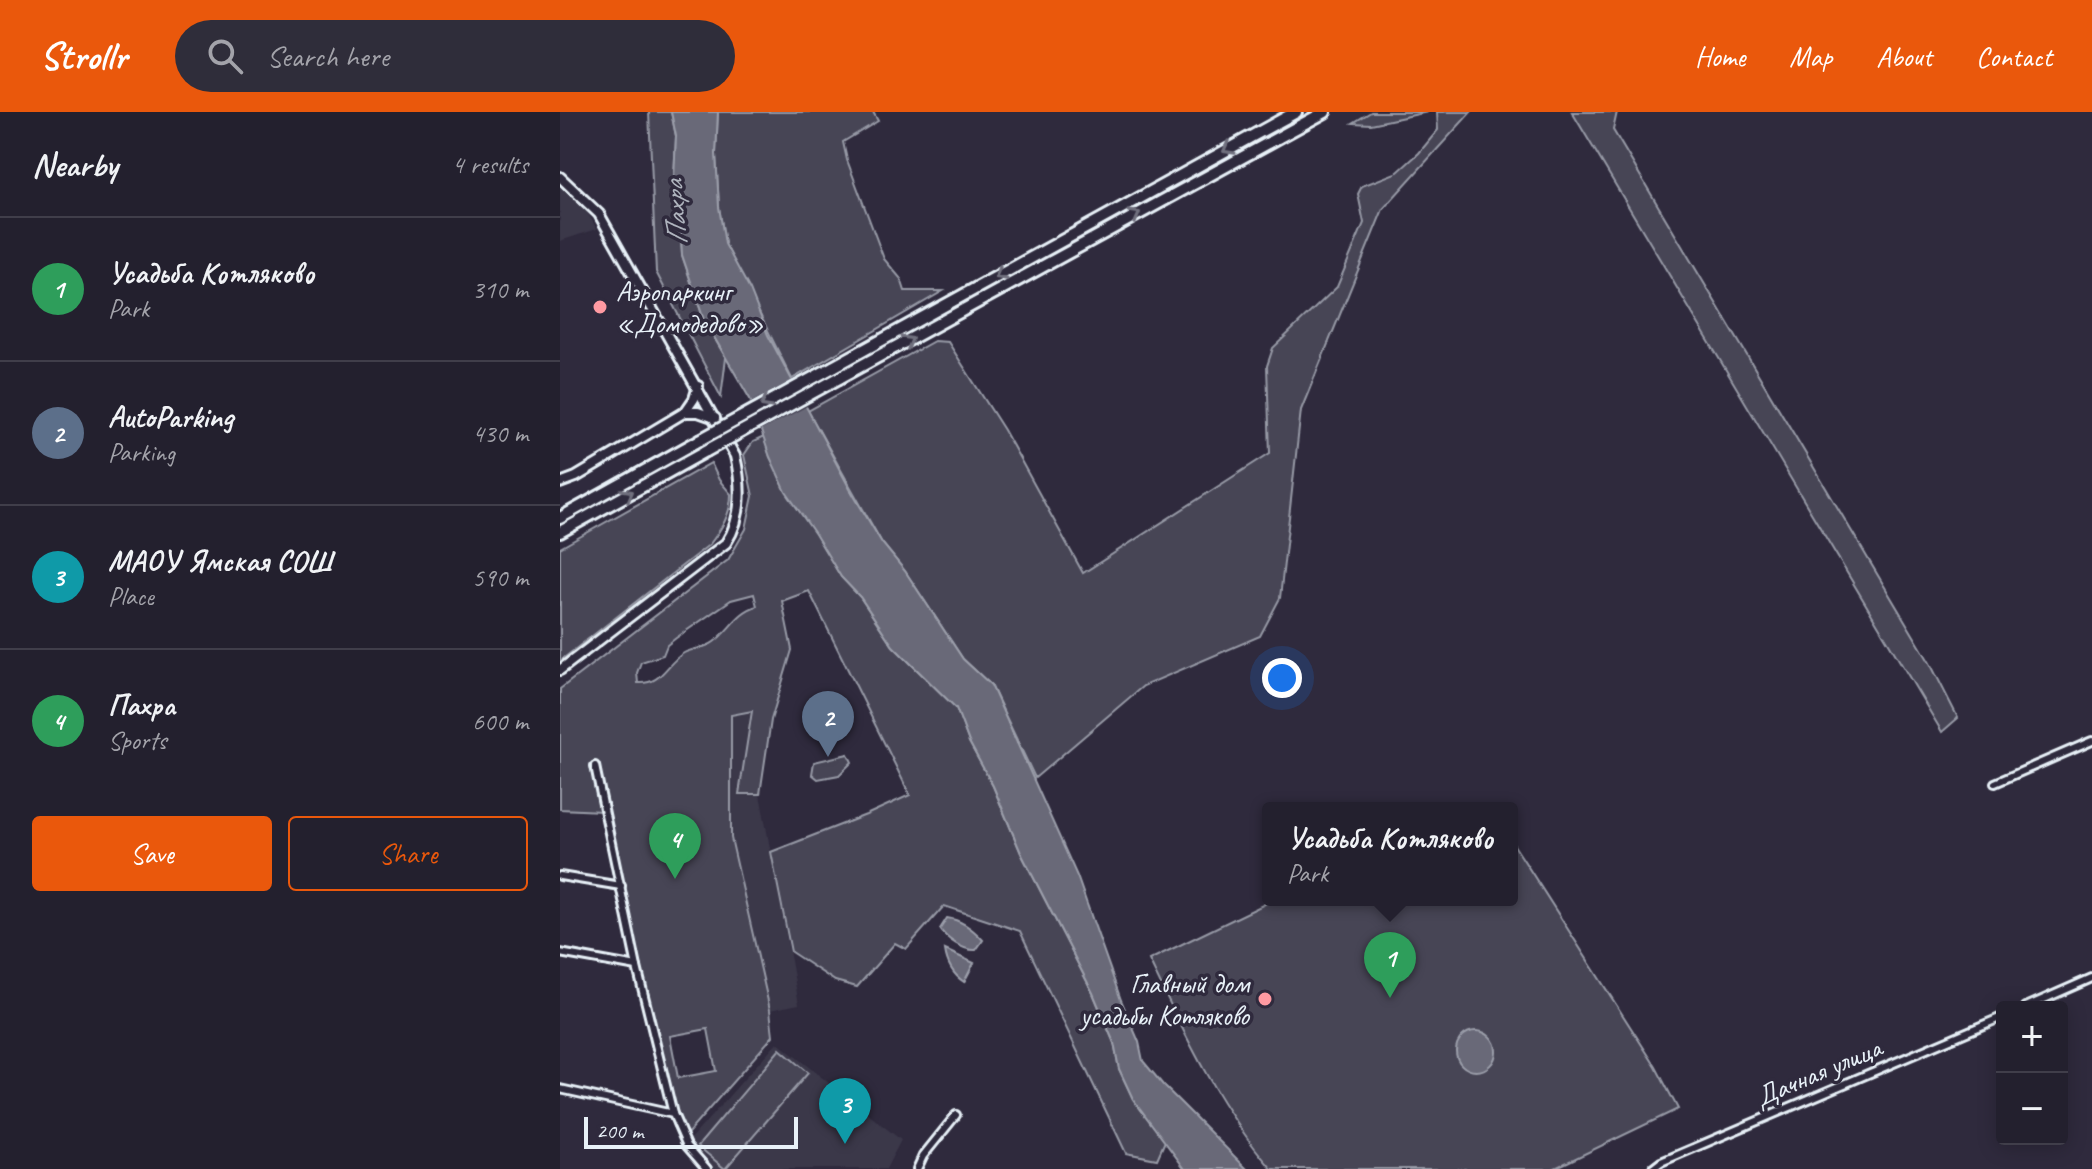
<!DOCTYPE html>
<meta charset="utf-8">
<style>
body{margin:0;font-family:Caveat,sans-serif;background:#2f2d3a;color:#f1f3f6}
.controls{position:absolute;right:24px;bottom:24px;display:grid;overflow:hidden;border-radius:8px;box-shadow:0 4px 20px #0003}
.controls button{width:72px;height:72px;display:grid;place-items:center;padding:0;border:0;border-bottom:2px solid #403e4a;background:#23202e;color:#f1f3f6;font:40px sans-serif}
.scale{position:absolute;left:24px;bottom:20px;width:214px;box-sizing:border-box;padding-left:8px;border:4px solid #e8f1f8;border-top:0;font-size:22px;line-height:28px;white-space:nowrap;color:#e8f1f8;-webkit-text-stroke:6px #2f2a3d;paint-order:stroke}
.you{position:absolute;left:722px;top:566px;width:28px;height:28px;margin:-20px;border:6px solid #fff;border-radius:50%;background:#1a73e8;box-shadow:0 0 0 12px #1a73e833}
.badge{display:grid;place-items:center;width:52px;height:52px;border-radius:50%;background:#ea580c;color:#fff;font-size:26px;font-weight:700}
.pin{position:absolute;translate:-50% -66px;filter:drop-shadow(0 2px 4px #0008)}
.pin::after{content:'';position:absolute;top:42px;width:28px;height:24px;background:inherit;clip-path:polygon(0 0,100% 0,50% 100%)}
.popup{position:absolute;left:702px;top:690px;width:256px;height:104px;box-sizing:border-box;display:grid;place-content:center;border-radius:8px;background:#23202e;filter:drop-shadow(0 2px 6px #0005);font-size:26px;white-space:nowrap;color:#a3a3aa}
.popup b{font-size:30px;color:#f1f3f6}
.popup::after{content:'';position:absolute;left:50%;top:100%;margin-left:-16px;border:16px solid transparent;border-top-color:#23202e}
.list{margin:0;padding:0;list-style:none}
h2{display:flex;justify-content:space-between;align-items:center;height:104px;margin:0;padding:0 32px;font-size:34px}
h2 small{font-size:26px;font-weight:400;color:#a3a3aa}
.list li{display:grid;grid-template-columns:52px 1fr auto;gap:24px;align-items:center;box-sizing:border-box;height:144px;padding:0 32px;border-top:2px solid #403e4a}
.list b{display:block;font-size:30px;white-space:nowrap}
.list p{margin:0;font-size:26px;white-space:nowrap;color:#a3a3aa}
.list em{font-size:26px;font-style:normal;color:#a3a3aa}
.actions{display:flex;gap:16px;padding:24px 32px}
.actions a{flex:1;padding:18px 0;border:2px solid #ea580c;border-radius:8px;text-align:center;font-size:28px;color:#ea580c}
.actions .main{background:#ea580c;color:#fff}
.icon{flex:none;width:44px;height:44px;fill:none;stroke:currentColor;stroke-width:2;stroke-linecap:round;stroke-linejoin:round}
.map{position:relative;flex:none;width:1532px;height:1057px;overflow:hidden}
header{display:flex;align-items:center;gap:48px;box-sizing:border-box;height:112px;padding:0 40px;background:#ea580c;color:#fff}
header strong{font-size:38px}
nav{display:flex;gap:44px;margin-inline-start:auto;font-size:28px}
.search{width:560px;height:72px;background:#2f2d3a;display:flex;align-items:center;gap:20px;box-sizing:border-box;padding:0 28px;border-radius:44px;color:#a3a3aa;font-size:30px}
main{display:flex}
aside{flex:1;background:#23202e}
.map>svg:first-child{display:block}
.built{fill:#3b3749}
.green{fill:#464455;stroke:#979aa6;stroke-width:2;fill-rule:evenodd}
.water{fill:#696978;stroke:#9c9fab;stroke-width:2}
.pier{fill:#2f2a3d}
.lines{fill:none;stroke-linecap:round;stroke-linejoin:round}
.street-casing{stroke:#e8f1f8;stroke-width:12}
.secondary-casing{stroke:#e8f1f8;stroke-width:14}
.highway-casing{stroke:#e8f1f8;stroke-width:16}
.street{stroke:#2f2a3d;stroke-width:6}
.secondary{stroke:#2f2a3d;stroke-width:8}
.highway{stroke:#2f2a3d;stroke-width:10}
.highway-bridge-casing{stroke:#e8f1f8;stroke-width:16;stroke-linecap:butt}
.highway-bridge{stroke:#2f2a3d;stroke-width:10}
.oneway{stroke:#70707e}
.poi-dot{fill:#ff9aa2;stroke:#2f2a3d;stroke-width:3}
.labels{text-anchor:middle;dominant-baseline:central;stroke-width:7;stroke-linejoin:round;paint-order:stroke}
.poi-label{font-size:28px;fill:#e8f1f8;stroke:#2f2a3d;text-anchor:start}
.street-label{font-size:28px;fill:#e8f1f8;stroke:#2f2a3d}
.water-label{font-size:30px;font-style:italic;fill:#afb4be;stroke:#2f2a3d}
</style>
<header>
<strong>Strollr</strong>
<div class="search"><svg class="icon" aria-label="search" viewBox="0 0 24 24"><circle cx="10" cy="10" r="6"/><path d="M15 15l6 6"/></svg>Search here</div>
<nav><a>Home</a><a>Map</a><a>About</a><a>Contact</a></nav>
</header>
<main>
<aside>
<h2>Nearby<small>4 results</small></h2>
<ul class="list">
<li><span class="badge" style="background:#2e9e5b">1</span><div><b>Усадьба Котляково</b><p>Park</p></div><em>310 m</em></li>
<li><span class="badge" style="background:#5c6f8a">2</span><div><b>AutoParking</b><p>Parking</p></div><em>430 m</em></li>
<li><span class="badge" style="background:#0f9aa8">3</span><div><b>МАОУ Ямская СОШ</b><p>Place</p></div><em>590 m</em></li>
<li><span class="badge" style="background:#2e9e5b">4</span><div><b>Пахра</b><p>Sports</p></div><em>600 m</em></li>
</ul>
<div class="actions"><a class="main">Save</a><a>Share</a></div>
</aside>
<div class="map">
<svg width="1532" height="1057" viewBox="0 0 1532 1057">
<rect width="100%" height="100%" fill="#2f2a3d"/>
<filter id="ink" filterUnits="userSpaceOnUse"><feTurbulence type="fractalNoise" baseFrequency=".0125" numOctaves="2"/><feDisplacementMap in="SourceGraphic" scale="16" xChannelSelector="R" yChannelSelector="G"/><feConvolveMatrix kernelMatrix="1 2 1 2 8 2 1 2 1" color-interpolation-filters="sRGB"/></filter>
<g filter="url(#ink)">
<g class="built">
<polygon points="0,73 27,100 37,117 0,129"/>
<polygon points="193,598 179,682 200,682 239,892 210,898 171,726 171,603"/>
<polygon points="217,930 341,1028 326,1057 153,1057 129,1029"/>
</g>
<g class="green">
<polygon points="89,0 111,0 116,24 114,67 119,91 122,143 144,208 166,246 161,285 96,160"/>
<polygon points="158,0 313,0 318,9 283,30 287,48 324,147 341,167 345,179 383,179 232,267 165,132 159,95 156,42"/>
<polygon points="811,0 868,0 811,12 793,11"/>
<polygon points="877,0 911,0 823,97 741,298 720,486 700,524 583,574 475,666 431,573 403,547 345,459 322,431 248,299 374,229 388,230 444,318 523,461 710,341 707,254 713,236 777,175 804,111 798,82 802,74 838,60 859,41 878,18"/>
<polygon points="1012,0 1057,0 1053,18 1370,551 1398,606 1382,620"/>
<path d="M 204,325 L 210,345 L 281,465 L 300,485 L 333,534 L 396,596 L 409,630 L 433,674 L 461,741 L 533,881 L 554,931 L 559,957 L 573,987 L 605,1029 L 597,1047 L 566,1041 L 460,819 L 384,794 L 346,837 L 335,831 L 297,875 L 275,869 L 231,840 L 211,740 L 306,703 L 350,683 L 249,479 L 222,489 L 232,538 L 211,608 L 200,682 L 179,682 L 192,599 L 171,603 L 171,726 L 210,898 L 213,924 L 128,1021 L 113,1015 L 42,699 L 0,697 L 0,577 L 168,448 L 186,417 L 193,384 L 184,343 L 193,330 ZM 194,482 L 197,494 C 177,500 170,518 154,530 C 145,537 133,536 124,541 C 106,551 102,573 78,571 L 77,561 L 81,550 L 103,543 L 107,533 L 116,526 L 171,488 ZM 148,917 L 156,959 L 118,966 L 110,924 Z"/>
<path d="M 151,351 L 159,368 L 171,382 C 171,402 162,416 150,432 L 0,549 L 0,436 Z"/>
<polygon points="288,642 292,650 279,663 258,667 252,662 254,650"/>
<path d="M 952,730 L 1096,955 L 1118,997 L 993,1057 L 712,1057 C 658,995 624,921 589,848 L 713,788 L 952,788 Z"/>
<polygon points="220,937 248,961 165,1057 138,1034"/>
</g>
<g class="water">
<polygon points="111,0 158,0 156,42 159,95 165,132 190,178 208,223 290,377 322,431 345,459 403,547 431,573 517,764 561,888 579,930 583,949 603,973 687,1057 625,1057 573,987 559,957 554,931 533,881 461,741 433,674 409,630 396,596 333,534 300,485 281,465 255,422 226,380 210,345 190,287 144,208 122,143 119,91 114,67 116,24"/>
<path d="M 387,806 C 402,808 413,817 423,828 L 416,838 C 404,839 386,827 380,817 Z"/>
<path d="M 385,838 L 414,851 L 404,870 C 392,862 387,852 385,838 Z"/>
<circle cx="916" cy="939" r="20"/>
</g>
<polygon class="pier" points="236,266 249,293 198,320 188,292"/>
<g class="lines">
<g class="street-casing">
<g id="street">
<polyline points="35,654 77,855 113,1002 127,1034 147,1057"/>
<polyline points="1435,671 1532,629"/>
<polyline points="0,764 61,774"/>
<polyline points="0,841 77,855"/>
<polyline points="1466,895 1532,866"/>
<polyline points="0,977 113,1002"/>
<polyline points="357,1057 363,1044 396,1003"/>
<polyline points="1092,1057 1101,1050 1442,905"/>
</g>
</g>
<g class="secondary-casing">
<g id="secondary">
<path d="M 0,65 L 39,102 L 175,344 C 182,374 183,405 166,431 L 0,558"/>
<polyline points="125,300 138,300 155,306"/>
<polyline points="0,371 16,365 125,300 134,287 138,274"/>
</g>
</g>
<g class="highway-casing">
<g id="highway">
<polyline points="273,255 736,0"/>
<polyline points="279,266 765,0"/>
<polyline points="0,406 140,328"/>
<polyline points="0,420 146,339"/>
</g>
</g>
<use href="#street" class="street"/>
<use href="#secondary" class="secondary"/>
<use href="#highway" class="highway"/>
<g class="highway-bridge-casing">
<g id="highway-bridge">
<polyline points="140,328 273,255"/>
<polyline points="146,339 279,266"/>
</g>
</g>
<use href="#highway-bridge" class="highway-bridge"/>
</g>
<defs><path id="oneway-chevron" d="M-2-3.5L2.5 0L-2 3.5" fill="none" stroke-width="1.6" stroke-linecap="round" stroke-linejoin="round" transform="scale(2)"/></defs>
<g class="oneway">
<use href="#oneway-chevron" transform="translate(668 37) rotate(151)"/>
<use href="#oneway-chevron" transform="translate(575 103) rotate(-29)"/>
<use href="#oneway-chevron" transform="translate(440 163) rotate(151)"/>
<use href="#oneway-chevron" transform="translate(348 229) rotate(-29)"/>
<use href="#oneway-chevron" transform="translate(206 291) rotate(151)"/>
<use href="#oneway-chevron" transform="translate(68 382) rotate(-29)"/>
</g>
</g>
<g class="poi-dot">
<circle cx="40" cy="195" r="8"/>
<circle cx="705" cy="887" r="8"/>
</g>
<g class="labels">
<g class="poi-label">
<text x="56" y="179">Аэропаркинг<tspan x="56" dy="32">«Домодедово»</tspan></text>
<text x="689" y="871" text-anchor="end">Главный дом<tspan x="689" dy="32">усадьбы Котляково</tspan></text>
</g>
<g class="street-label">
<text transform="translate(1258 960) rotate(-23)">Дачная улица</text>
</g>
<g class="water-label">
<text transform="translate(115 101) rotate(-94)">Пахра</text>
</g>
</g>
</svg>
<div class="controls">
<button>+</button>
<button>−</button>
</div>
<div class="scale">200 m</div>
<div class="you"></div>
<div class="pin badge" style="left:830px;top:886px;background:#2e9e5b">1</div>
<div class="popup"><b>Усадьба Котляково</b>Park</div>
<div class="pin badge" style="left:268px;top:645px;background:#5c6f8a">2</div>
<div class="pin badge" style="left:285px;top:1032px;background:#0f9aa8">3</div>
<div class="pin badge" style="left:115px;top:767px;background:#2e9e5b">4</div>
</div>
</main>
